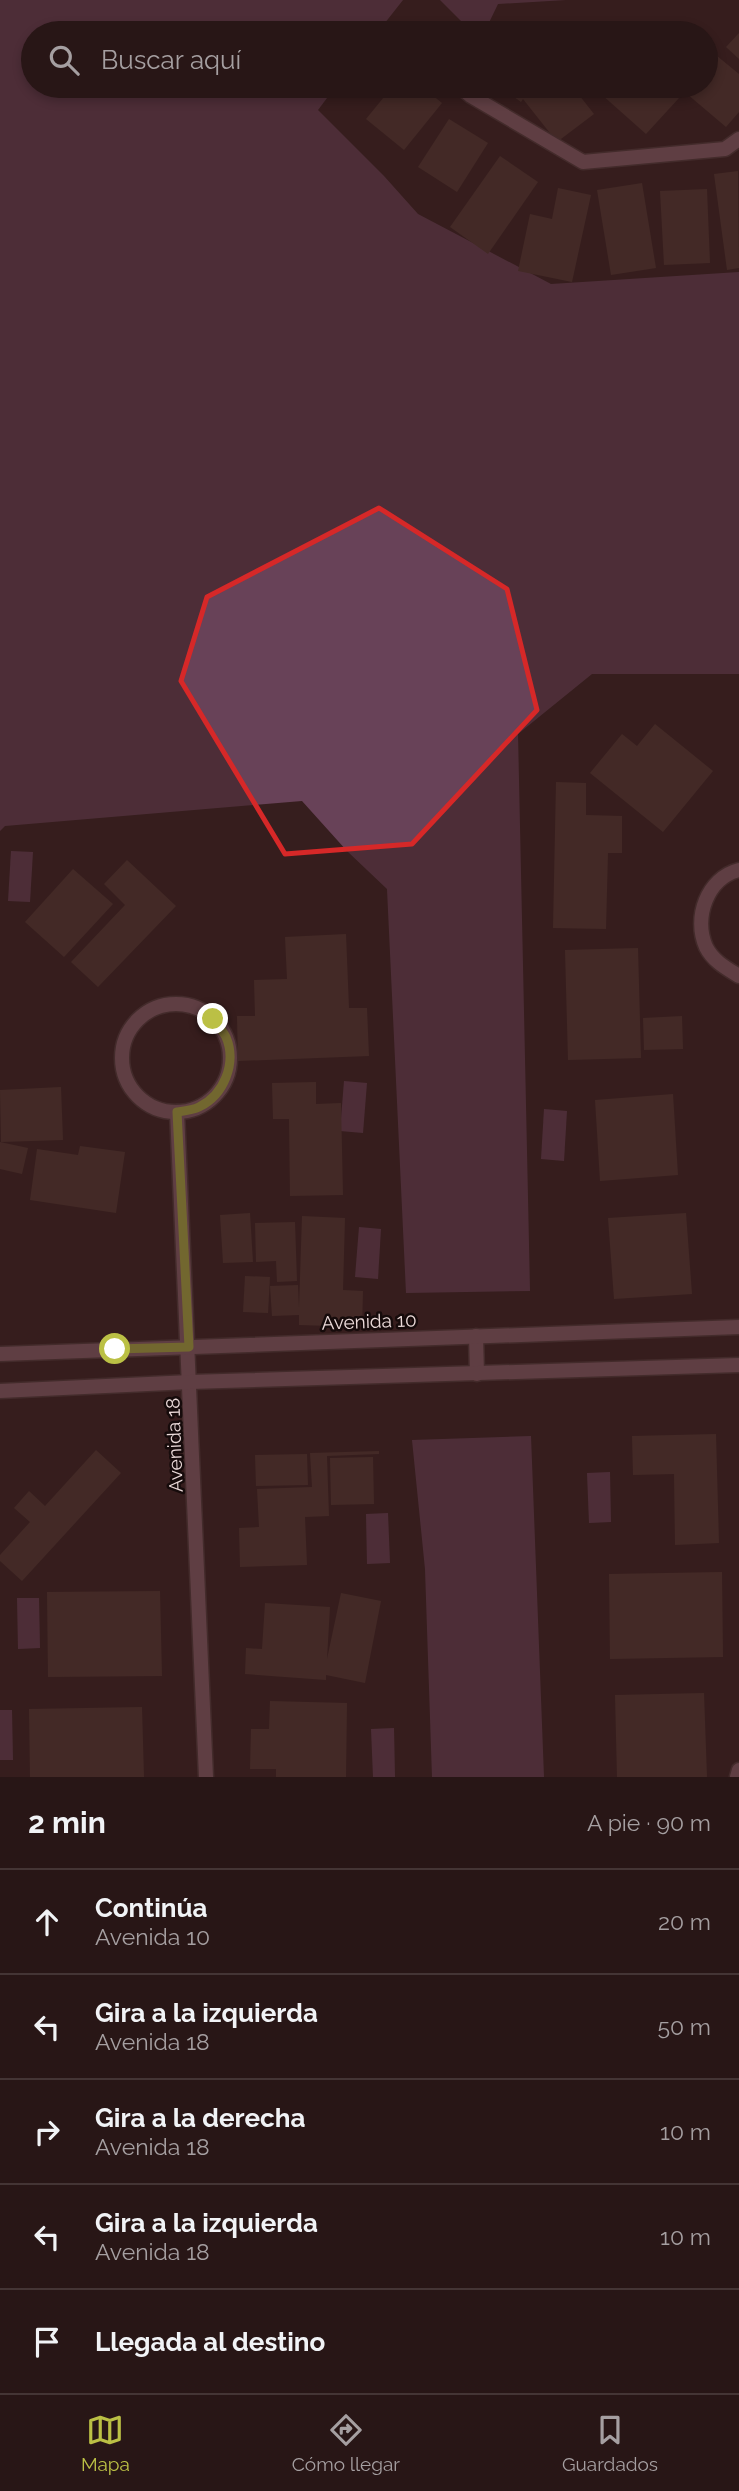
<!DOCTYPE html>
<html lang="es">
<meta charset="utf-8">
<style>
body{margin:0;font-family:Raleway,sans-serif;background:#342323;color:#f1f3f6}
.stop{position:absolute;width:21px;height:21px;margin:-16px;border:5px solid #bbc045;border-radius:50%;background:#fff}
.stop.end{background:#bbc045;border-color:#fff;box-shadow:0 2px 7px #0008}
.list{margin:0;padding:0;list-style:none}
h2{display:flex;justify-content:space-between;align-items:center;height:91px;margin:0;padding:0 28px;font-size:30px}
h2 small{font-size:23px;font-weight:400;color:#a59fa1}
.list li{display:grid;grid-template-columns:46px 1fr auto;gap:21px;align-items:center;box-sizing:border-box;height:105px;padding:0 28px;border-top:2px solid #443535}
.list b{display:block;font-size:26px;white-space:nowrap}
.list p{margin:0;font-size:23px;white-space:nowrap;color:#a59fa1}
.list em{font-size:23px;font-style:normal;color:#a59fa1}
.icon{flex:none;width:38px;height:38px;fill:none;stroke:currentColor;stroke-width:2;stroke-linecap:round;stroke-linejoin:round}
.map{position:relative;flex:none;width:739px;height:1777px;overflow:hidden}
.search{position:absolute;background:#281616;box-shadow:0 4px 10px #0003;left:21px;right:21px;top:21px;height:77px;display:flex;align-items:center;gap:18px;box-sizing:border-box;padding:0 24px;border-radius:38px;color:#a59fa1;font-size:26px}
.sheet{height:616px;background:#281616}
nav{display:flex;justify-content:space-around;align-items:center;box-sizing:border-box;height:98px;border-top:2px solid #443535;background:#281616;font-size:19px;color:#a59fa1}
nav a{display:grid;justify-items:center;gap:4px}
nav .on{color:#bbc045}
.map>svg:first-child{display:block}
.water{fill:#684258}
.building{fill:#523931}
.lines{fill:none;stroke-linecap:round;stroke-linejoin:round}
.minor-casing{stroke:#533c3c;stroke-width:17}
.minor{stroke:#906671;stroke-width:14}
.route{stroke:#bbc045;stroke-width:9}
.marked{fill:none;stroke:#d62828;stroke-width:5;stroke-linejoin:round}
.labels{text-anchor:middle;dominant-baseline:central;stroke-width:5;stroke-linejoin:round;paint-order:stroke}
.street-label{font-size:19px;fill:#ecdbda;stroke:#160b0b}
</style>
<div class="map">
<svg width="739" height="1777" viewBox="0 0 739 1777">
<rect width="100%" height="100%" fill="#361e1e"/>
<g class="water">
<polygon points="0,0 403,0 377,33 33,33 33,86 336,86 318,110 384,176 418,214 551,284 739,272 739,674 592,674 518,734 530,1291 406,1293 387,889 347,851 302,801 5,826 0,831"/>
<polygon points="440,0 566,0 498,4 484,33 473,33"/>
<polygon points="11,851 33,852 30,902 8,901"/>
<polygon points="344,1081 367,1083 363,1133 340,1131"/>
<polygon points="544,1109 567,1111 564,1161 541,1159"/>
<polygon points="359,1227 381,1229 378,1279 355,1277"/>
<polygon points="531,1436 544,1777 432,1777 425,1569 412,1440"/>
<polygon points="610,1472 611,1522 589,1523 587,1473"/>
<polygon points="388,1513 390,1563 367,1564 366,1514"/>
<polygon points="39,1598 40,1648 18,1649 17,1598"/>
<polygon points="0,1710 12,1710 13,1760 0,1760"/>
<polygon points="394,1728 395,1777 373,1777 371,1729"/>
</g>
<g class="building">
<polygon points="739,33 739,59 726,47"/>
<polygon points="711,51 739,74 739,112 726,127 680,88 706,86 706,57"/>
<polygon points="393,86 421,86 442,103 404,150 366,119"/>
<polygon points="499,86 533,86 526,95 538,86 572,86 594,114 557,142 523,99 521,102"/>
<polygon points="609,86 666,86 679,98 646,134 601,94"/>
<polygon points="449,119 488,143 457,192 418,167"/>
<polygon points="500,156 538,182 488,254 450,227"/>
<polygon points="738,171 739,268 727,270 714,174"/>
<polygon points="642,183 656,268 611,275 597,190"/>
<polygon points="558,188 591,195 572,282 518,271 530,214 552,219"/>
<polygon points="707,189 710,263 664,265 660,191"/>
<polygon points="655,724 713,771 663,832 590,773 622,734 637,746"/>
<polygon points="556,782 586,783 586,815 622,816 622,853 608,853 606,929 553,928"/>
<polygon points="127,860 176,906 98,987 71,962 125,905 104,884"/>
<polygon points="73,869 113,904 64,957 25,922"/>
<polygon points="346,934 349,1008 367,1008 369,1056 238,1061 237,1016 255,1016 254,980 287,979 285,937"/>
<polygon points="638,948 641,1058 568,1060 565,950"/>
<polygon points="682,1016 683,1049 644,1050 643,1018"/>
<polygon points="316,1082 316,1104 341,1103 343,1195 290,1196 289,1119 273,1119 272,1083"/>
<polygon points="61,1087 63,1140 1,1142 0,1090"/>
<polygon points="673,1094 678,1175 600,1181 595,1100"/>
<polygon points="0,1142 28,1148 22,1174 0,1169"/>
<polygon points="80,1146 125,1152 116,1213 30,1200 37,1149 78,1155"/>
<polygon points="250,1213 253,1262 223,1263 220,1215"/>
<polygon points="686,1213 692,1294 614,1299 608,1218"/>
<polygon points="302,1216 345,1218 343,1290 363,1291 362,1327 299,1325 299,1315 272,1316 270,1286 298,1285 299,1308"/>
<polygon points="295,1222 297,1281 277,1282 276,1261 256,1262 255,1223"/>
<polygon points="245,1276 270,1277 268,1313 243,1312"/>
<polygon points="716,1434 719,1543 675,1545 674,1474 633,1475 632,1436"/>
<polygon points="96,1450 121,1473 22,1581 0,1561 0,1555 30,1522 14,1508 29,1491 45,1506"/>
<polygon points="379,1451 379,1454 327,1456 329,1516 305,1517 307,1565 240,1567 239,1528 259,1527 257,1489 312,1487 310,1453"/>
<polygon points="307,1454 308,1485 256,1486 255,1455"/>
<polygon points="373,1457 374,1504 331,1505 330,1458"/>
<polygon points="722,1572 723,1657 610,1659 609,1574"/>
<polygon points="160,1591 162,1676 48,1677 47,1592"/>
<polygon points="341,1593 381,1601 365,1683 326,1675 326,1680 245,1674 246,1648 262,1649 265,1603 330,1607 327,1659"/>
<polygon points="704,1693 707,1777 617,1777 615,1695"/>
<polygon points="270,1701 347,1703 346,1777 276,1777 276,1769 250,1769 251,1729 269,1729"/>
<polygon points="142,1707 144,1777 30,1777 29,1709"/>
</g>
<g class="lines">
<g class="minor-casing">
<g id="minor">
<polyline points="459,86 471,96 583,162 725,149 739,139"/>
<path d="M 739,870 C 707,878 693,918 706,947 C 713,961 726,968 739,976"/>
<circle cx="176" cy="1058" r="54"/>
<polyline points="177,1112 206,1777"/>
<polyline points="476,1336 477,1374"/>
<polyline points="0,1354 739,1327"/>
<polyline points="0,1391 190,1382 739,1365"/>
<polyline points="737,1777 739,1770"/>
</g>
</g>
<use href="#minor" class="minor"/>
</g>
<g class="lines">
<path class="route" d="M 115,1349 L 189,1347 L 177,1112 C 184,1111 193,1110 199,1107 C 224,1095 237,1063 226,1037 C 223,1031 217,1024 213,1019"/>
</g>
<path d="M0 0H739V1777H0ZM 379,508 L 507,589 L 537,710 L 412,844 L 285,854 L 181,681 L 207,597 Z" fill="#361e1e" fill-opacity=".55" fill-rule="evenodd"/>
<path class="marked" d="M 379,508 L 507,589 L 537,710 L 412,844 L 285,854 L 181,681 L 207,597 Z"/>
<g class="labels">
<g class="street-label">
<text transform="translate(369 1321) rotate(-2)">Avenida 10</text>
<text transform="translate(174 1445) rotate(-92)">Avenida 18</text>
</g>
</g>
</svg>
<div class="stop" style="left:115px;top:1349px"></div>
<div class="stop end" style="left:213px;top:1019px"></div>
<div class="search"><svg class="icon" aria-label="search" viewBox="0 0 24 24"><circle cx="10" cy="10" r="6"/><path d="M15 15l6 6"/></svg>Buscar aquí</div>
</div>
<section class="sheet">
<h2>2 min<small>A pie · 90 m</small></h2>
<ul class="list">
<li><svg class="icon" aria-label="ahead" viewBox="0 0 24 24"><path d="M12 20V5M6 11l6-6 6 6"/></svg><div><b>Continúa</b><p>Avenida 10</p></div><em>20 m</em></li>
<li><svg class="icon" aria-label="left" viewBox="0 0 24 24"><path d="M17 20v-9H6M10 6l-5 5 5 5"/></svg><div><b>Gira a la izquierda</b><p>Avenida 18</p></div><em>50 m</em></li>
<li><svg class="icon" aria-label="right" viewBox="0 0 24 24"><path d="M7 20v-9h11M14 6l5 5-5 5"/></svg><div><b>Gira a la derecha</b><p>Avenida 18</p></div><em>10 m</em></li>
<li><svg class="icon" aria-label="left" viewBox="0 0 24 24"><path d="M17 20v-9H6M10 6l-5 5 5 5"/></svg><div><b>Gira a la izquierda</b><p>Avenida 18</p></div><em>10 m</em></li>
<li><svg class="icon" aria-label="arrive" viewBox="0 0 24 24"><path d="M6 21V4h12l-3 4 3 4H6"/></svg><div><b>Llegada al destino</b></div></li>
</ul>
</section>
<nav>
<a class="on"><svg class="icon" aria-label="map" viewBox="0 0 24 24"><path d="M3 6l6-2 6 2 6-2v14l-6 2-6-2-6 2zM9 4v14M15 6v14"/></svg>Mapa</a>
<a><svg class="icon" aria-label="directions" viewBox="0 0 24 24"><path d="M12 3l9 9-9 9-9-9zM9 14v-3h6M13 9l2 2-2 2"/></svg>Cómo llegar</a>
<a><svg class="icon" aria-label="saved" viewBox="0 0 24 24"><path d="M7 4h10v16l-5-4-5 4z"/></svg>Guardados</a>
</nav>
